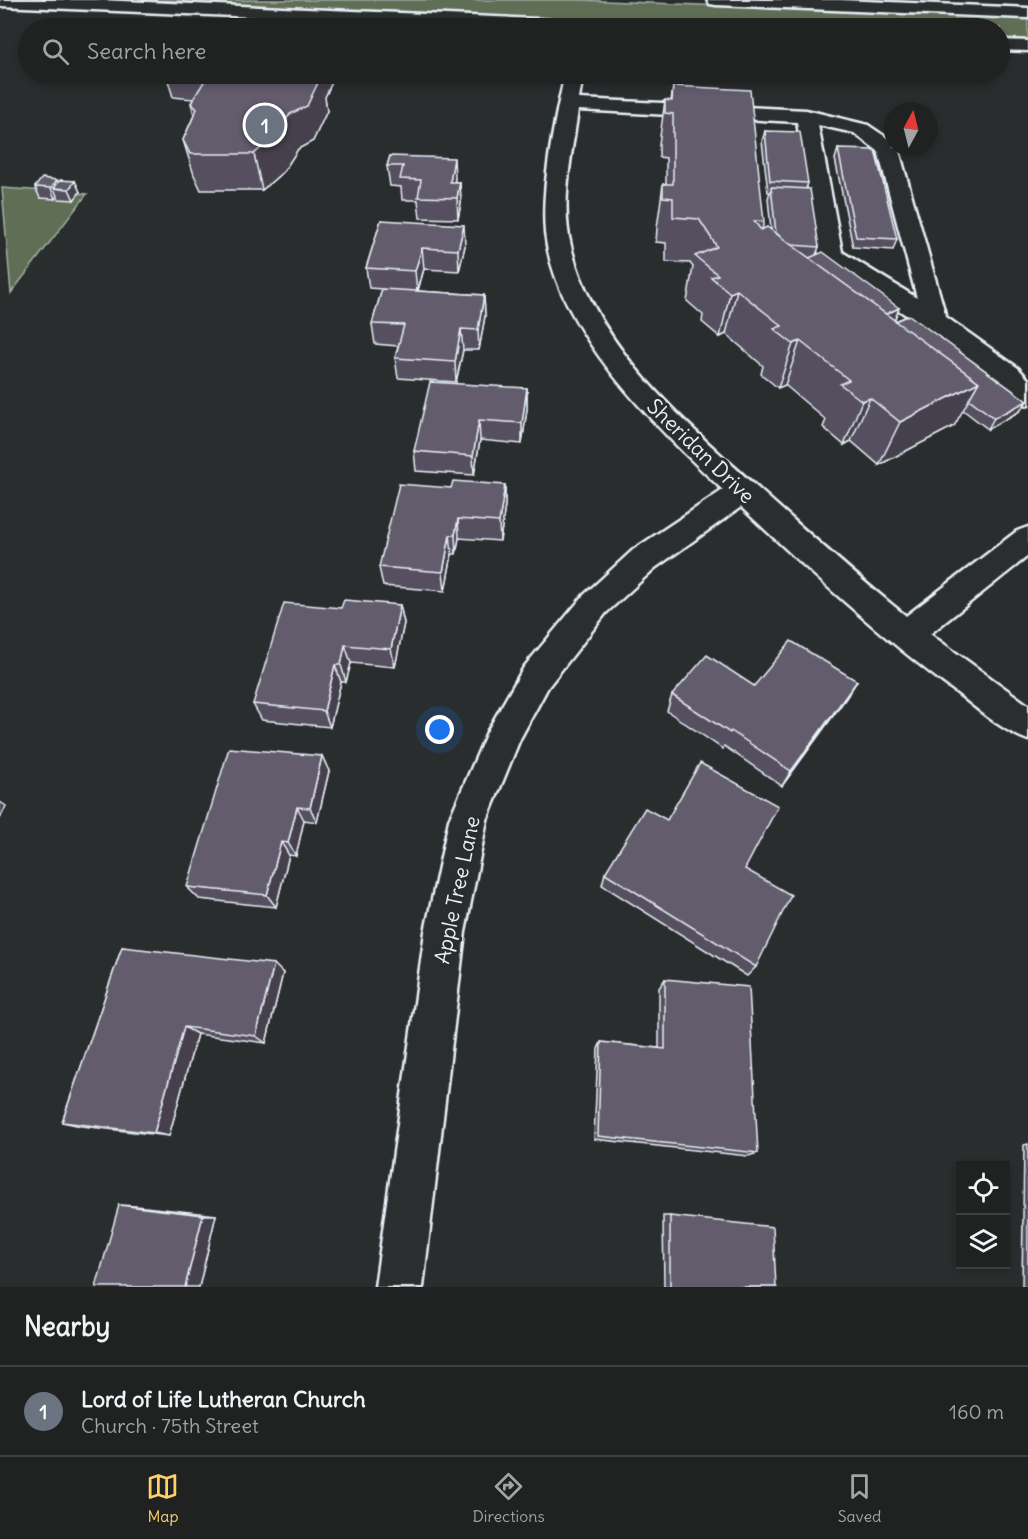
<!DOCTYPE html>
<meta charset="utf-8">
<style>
body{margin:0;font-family:Delius,sans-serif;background:#282a2a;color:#f1f3f6}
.controls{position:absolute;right:18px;bottom:18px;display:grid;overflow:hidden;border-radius:0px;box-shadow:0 3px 9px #0003}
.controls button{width:54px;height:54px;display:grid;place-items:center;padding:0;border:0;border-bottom:2px solid #3d3f40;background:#202222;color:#f1f3f6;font:30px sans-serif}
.compass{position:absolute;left:884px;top:102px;width:54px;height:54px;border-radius:50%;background:#202222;box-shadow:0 3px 9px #0003;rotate:7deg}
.you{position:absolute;left:440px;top:730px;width:21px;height:21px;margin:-15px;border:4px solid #fff;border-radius:50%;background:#1a73e8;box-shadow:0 0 0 9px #1a73e833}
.badge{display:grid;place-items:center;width:39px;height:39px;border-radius:50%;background:#ffd166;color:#fff;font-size:20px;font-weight:700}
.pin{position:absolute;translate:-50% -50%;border:3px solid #fff;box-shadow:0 2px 6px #0006}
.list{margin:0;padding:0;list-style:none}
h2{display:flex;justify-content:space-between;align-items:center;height:78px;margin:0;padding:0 24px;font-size:26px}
h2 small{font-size:20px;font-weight:400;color:#a2a4a5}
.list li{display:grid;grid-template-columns:39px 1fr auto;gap:18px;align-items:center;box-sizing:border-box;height:90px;padding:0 24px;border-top:2px solid #3d3f40}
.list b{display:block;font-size:22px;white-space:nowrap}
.list p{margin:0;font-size:20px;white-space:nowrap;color:#a2a4a5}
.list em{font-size:20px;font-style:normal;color:#a2a4a5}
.icon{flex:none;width:33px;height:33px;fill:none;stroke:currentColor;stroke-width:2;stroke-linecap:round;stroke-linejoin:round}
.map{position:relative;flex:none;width:1028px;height:1287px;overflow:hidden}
.search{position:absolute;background:#202222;box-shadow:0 3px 9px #0003;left:18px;right:18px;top:18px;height:66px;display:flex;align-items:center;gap:15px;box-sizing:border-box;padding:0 21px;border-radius:33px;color:#a2a4a5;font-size:22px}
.sheet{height:168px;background:#202222}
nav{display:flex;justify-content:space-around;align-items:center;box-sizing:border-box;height:84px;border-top:2px solid #3d3f40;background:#202222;font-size:16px;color:#a2a4a5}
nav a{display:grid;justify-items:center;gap:3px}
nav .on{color:#ffd166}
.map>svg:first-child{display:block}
.green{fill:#606e56;stroke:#a4b0a7;stroke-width:1.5}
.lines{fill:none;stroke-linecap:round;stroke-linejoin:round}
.minor-casing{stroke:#e8f1f8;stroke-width:5}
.major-casing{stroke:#e8f1f8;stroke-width:5}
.minor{fill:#2a2d2e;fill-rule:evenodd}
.major{fill:#2a2d2e;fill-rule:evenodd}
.wall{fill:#554f5e;stroke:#e8f1f8;stroke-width:1.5}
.shaded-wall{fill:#45404c;stroke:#e8f1f8;stroke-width:1.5}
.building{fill:#635c6d;stroke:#e8f1f8;stroke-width:1.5}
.labels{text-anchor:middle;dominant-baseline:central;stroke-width:6;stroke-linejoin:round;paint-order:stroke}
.street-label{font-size:21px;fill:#e8f1f8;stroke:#2a2d2e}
</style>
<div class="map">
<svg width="1028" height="1287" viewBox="0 0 1028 1287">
<rect width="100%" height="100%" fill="#2a2d2e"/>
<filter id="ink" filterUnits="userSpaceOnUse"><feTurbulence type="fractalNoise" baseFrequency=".0167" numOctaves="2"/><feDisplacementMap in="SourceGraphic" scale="12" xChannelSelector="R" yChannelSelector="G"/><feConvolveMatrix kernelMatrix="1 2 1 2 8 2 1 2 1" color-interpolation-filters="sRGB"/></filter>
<g filter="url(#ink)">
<g class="green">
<polygon points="130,0 580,0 1028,19 1028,39 1000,38 1000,28 775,28"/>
<polygon points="2,188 87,194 11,293"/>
</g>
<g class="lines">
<g class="minor-casing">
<path id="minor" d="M 565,74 L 583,74 L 579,99 L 806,110 L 868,125 L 893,142 L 893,147 L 898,147 L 946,317 L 1018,368 L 1028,379 L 1028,405 C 1011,400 1001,381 987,371 C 933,332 878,296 823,260 L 819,255 L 797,122 L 578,110 C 572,154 560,203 571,246 C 595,349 687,423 761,491 C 808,533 856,576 906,616 L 1017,531 L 1028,527 L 1028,556 L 930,634 L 1028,705 L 1028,740 C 1001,730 978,709 956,692 C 880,636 810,572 741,507 L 655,568 L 606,613 L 548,687 L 520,739 L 487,820 L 465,932 L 423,1287 L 375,1287 L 425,932 L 449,820 L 487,732 L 524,667 L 584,595 L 633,550 L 723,490 C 655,426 555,330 545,232 C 541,188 555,117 565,74 ZM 818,125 L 854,133 L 878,151 L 917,298 L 842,252 Z"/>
</g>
<g class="major-casing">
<g id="major">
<polygon points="0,0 98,0 631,23 637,24 640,28 518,28 0,6"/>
<polygon points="707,0 840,0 1028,8 1028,18 716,5 710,4"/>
<polygon points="1000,40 1028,41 1028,51 1000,50"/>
</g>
</g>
<use href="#minor" class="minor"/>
<use href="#major" class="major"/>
</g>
<g class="wall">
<polygon points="166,74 333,74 334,78 325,97 327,111 313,141 298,149 284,171 262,190 201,190 194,175 183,140 194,115 191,103 194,99 173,97"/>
<polygon points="673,86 764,222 762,229 771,230 768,198 770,192 768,192 762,141 765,131 808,183 806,189 819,247 816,255 895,319 893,320 1027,401 1020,411 988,429 963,410 954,426 879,465 851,441 844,445 823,427 826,420 785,385 778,388 761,374 763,366 726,334 720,337 702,322 703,315 687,301 693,267 690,263 666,262 666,243 656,242 657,228 663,184 666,184 666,158 659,157 659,144 665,100 671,101"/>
<polygon points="838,149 897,239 893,250 853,247 835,159"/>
<polygon points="390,156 455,178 454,182 460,182 461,203 458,219 420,218 418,200 402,200 401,187 390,186 387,166"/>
<polygon points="75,181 80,192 74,200 59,199 57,196 55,199 40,198 35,187 58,182"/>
<polygon points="381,220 465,246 459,271 424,269 418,291 484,295 485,316 479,350 463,350 456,382 398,378 395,358 398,346 375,344 372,324 382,289 369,288 366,268"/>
<polygon points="527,388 527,409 522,444 480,440 474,475 416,471 414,451"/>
<polygon points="505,485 505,505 500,541 459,538 456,554 452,554 445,591 383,586 379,567 451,488"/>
<polygon points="400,605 404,623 395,667 351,663 346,682 341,682 330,727 262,720 253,704 341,608"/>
<polygon points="857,681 846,698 782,786 724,746 723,749 667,711 672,695 754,686"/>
<polygon points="322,756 329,771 317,822 304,820 296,856 289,855 276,907 199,899 187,887"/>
<polygon points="745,869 756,967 747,976 602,885 605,873"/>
<polygon points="122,947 283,973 266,1043 197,1034 169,1136 81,1126 62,1122"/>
<polygon points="665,979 758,1153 748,1156 594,1139 598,1049 601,1042 659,1048 659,988"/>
<polygon points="1028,1144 1028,1287 1022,1287 1024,1145"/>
<polygon points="119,1205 136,1206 216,1215 199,1287"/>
<polygon points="663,1216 670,1216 776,1287 664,1287"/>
</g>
<g class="shaded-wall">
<polygon points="315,74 333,74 334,78 325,97 327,111 313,141 298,149 284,171 262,190 254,154 317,85"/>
<polygon points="454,158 455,178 452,198 450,182"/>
<polygon points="57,180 61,189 54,188 57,196 55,199 51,188"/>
<polygon points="75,181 80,192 74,200 69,189"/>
<polygon points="460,182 461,203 458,219 457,198"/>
<polygon points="464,225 465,246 459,271 458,250"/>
<polygon points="422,248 424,269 417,291 415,271"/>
<polygon points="737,290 726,334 720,337 730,293"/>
<polygon points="484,295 485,316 479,350 478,330"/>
<polygon points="899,308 895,319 864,334 868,323"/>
<polygon points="461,329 463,350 456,382 455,362"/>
<polygon points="800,341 785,385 778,388 793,344"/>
<polygon points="979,382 954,426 879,465 900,422"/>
<polygon points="527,388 527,409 522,444 522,423"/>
<polygon points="870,398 851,441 844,445 862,401"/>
<polygon points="1027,401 1020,411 988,429 994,418"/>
<polygon points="479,420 480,440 474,475 473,456"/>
<polygon points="505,485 505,505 500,541 499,522"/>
<polygon points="458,519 459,538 456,554 455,535"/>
<polygon points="450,535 452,554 445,591 443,572"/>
<polygon points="400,605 404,623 395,667 391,649"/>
<polygon points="345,645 351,663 346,682 341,665"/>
<polygon points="335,665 341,682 330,727 324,711"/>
<polygon points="857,681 846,698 782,786 791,771"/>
<polygon points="322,756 329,771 317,822 310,808"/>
<polygon points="0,802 6,806 0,819"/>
<polygon points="297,807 304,820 296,856 288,843"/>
<polygon points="281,842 289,855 276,907 267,895"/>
<polygon points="274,964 283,973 266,1043 256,1036"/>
<polygon points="184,1027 197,1034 169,1136 154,1133"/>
<polygon points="203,1215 216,1215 199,1287 185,1287"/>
</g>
<g class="building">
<polygon points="250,74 279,74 321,76 307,106 290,114 276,135 254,154 190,154 183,140 197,109 191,103 208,75 247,77"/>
<polygon points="673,86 750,90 764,222 754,221 761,230 767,227 979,382 900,422 870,398 862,401 840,384 849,380 800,341 793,344 774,329 782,326 737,290 730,293 711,277 718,275 695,256 717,247 699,219 673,217 673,198 663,197 663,184 673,184 673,114 665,113 665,100 672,101"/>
<polygon points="765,131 800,132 808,183 770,181"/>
<polygon points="838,149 875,150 897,239 856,237"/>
<polygon points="390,156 454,158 450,182 460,182 457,198 418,197 421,180 400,179 403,166 387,166"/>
<polygon points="42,178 57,180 51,188 35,187"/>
<polygon points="60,180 75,181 69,189 54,188"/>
<polygon points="771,187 810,189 819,247 792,245 776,233"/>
<polygon points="381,220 464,225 458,250 422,248 415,271 366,268"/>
<polygon points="823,252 899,308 886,314 809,258"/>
<polygon points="382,289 484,295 478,330 461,329 455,362 395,358 404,325 372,324"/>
<polygon points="909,315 1027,401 994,418 969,399 979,382 895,321"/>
<polygon points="430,382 527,388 522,423 479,420 473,456 414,451"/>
<polygon points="453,481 505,485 499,522 458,519 455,535 450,535 443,572 379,567 399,484 451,488"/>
<polygon points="344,600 400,605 391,649 345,645 341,665 335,665 324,711 253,704 284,603 341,608"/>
<polygon points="791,641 857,681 791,771 731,731 730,733 672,695 707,655 754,686"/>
<polygon points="229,748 322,756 310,808 297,807 288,843 281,842 267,895 187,887"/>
<polygon points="700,763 778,806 745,869 791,895 756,967 605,873 645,808 667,820"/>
<polygon points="122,947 274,964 256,1036 184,1027 154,1133 62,1122"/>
<polygon points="665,979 749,987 758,1153 598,1136 601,1042 665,1049"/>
<polygon points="119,1205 203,1215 185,1287 96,1287"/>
<polygon points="670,1216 773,1227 776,1287 670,1287"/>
</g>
</g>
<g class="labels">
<g class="street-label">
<text transform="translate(701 451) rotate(44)">Sheridan Drive</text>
<text transform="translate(457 890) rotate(-78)">Apple Tree Lane</text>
</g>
</g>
</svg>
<div class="controls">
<button><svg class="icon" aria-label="locate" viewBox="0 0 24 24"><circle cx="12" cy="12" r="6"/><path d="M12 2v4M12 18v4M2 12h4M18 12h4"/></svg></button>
<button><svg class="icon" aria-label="layers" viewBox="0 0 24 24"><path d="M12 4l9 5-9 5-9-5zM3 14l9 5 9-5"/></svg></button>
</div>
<svg class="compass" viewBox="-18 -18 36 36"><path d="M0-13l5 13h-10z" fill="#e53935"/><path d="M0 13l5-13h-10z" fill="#a2a4a5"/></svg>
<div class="you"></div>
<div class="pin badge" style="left:265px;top:125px;background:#6b7280">1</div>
<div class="search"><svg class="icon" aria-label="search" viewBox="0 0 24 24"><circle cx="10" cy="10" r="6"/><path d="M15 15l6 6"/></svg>Search here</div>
</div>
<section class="sheet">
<h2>Nearby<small></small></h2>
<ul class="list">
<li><span class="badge" style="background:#6b7280">1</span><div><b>Lord of Life Lutheran Church</b><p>Church · 75th Street</p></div><em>160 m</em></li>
</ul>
</section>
<nav>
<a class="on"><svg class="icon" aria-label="map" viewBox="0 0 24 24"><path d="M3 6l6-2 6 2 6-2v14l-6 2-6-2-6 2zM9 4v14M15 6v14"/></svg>Map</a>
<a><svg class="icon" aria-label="directions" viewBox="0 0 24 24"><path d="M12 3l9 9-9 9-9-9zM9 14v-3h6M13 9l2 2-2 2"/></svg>Directions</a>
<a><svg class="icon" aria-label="saved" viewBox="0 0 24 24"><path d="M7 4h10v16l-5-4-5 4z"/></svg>Saved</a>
</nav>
